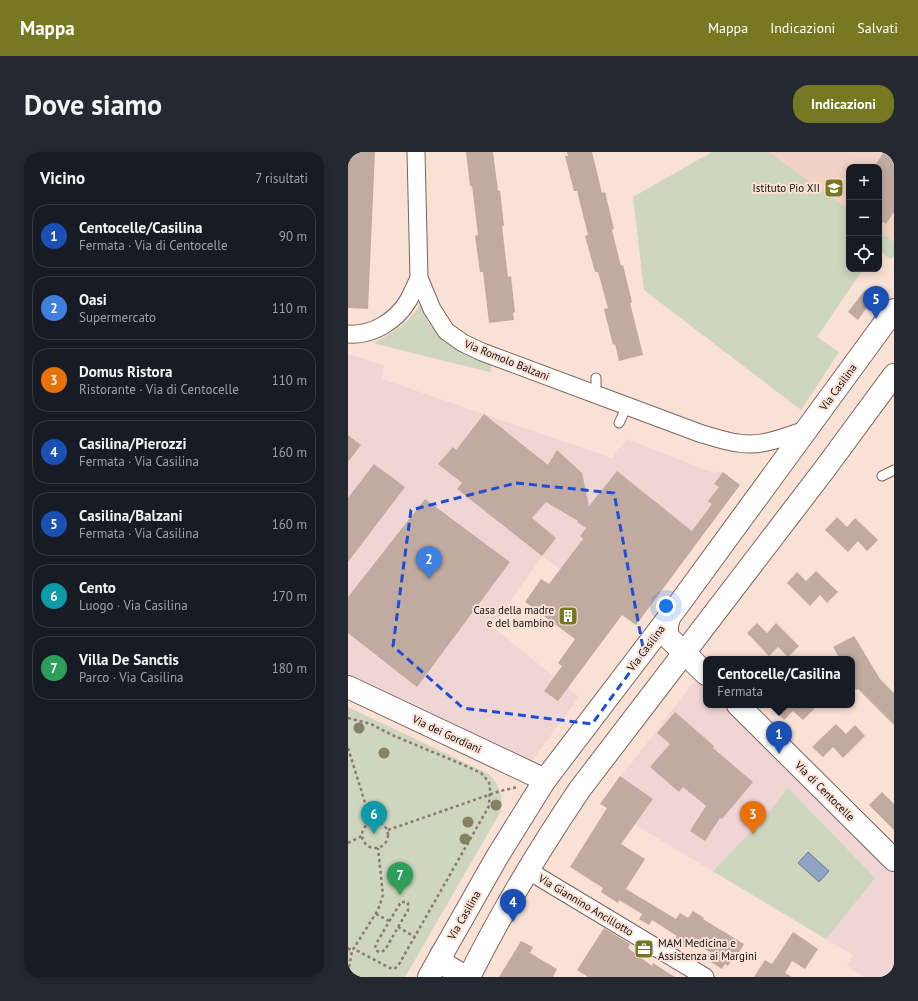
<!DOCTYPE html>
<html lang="it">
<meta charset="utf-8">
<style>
body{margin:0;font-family:"PT Sans",sans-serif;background:#242831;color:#f1f3f6}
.controls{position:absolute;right:12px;top:12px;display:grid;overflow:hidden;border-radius:8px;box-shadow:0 2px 10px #0003}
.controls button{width:36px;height:36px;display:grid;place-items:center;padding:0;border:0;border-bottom:1px solid #363941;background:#171b24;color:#f1f3f6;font:20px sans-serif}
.you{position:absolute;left:318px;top:454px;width:14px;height:14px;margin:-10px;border:3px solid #fff;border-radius:50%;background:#1a73e8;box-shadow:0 0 0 6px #1a73e833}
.badge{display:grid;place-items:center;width:26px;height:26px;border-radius:50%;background:#767922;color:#fff;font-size:13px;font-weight:700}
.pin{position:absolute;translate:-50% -33px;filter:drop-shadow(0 1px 2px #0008)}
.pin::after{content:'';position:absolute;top:21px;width:14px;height:12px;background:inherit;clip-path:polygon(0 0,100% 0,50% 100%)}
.popup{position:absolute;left:355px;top:504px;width:152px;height:52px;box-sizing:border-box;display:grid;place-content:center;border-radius:8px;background:#171b24;filter:drop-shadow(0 1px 3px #0005);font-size:13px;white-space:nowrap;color:#9ea1a6}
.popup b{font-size:15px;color:#f1f3f6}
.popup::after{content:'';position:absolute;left:50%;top:100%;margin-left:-8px;border:8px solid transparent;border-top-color:#171b24}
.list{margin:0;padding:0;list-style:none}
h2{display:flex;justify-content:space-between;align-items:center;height:52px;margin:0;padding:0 16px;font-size:17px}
h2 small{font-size:13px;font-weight:400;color:#9ea1a6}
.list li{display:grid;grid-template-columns:26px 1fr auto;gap:12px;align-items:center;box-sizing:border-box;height:64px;margin:0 8px 8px;padding:0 8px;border:1px solid #363941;border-radius:16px}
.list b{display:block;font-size:15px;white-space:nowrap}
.list p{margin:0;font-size:13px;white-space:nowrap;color:#9ea1a6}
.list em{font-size:13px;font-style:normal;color:#9ea1a6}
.icon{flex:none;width:22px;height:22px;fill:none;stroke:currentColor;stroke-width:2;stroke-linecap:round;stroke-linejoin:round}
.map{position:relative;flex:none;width:546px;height:825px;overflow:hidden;border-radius:16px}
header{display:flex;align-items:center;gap:24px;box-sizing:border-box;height:56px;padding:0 20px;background:#767922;color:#fff}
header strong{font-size:19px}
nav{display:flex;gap:22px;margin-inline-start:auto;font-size:14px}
.intro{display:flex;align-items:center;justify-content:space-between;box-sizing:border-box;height:96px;padding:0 24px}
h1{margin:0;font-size:28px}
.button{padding:10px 18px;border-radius:16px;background:#767922;color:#fff;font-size:14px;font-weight:700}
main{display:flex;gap:24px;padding:0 24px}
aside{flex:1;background:#171b24;border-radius:16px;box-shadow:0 2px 10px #0003}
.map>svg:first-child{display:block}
.commercial{fill:#f0d5d5}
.built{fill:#f2d2c5}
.green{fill:#ced6be}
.water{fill:#90a5c5;stroke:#6b778d}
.building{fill:#c1aaa0}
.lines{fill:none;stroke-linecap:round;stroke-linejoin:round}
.service-casing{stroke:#79645b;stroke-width:11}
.minor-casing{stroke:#79645b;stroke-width:19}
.tertiary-casing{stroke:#79645b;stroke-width:24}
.secondary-casing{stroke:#79645b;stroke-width:24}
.path{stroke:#897971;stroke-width:2.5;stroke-dasharray:3 3;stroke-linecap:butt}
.service{stroke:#fff;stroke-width:9}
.minor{stroke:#fff;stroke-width:17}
.tertiary{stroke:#fff;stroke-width:22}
.secondary{stroke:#fff;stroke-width:22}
.tree{fill:#868163}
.marked{fill:none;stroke:#1d4ed8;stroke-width:3;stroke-dasharray:8 5;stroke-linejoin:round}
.labels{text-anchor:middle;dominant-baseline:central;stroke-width:4;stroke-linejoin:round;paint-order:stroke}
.poi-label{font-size:11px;fill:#150d0a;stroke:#f9e1d6;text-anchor:end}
.street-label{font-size:11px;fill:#150d0a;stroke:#f9e1d6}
</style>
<header>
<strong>Mappa</strong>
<nav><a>Mappa</a><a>Indicazioni</a><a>Salvati</a></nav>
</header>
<div class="intro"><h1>Dove siamo</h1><a class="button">Indicazioni</a></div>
<main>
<aside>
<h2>Vicino<small>7 risultati</small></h2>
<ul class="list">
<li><span class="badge" style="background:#1a4fb4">1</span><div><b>Centocelle/Casilina</b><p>Fermata · Via di Centocelle</p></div><em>90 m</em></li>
<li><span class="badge" style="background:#3f7fe0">2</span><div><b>Oasi</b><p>Supermercato</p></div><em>110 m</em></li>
<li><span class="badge" style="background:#e8710a">3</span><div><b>Domus Ristora</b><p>Ristorante · Via di Centocelle</p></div><em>110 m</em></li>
<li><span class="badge" style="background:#1a4fb4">4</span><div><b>Casilina/Pierozzi</b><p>Fermata · Via Casilina</p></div><em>160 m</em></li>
<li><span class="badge" style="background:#1a4fb4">5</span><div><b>Casilina/Balzani</b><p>Fermata · Via Casilina</p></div><em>160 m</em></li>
<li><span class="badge" style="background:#0f9aa8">6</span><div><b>Cento</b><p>Luogo · Via Casilina</p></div><em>170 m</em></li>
<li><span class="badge" style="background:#2e9e5b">7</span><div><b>Villa De Sanctis</b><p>Parco · Via Casilina</p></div><em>180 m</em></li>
</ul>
</aside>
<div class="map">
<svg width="546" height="825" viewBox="0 0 546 825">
<rect width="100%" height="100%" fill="#f9e1d6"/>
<g class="commercial">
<polygon points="0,202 36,213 34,227 264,306 279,287 366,321 372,319 392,333 288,473 194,404 145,475 231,545 183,610 0,528"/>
<polygon points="348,527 358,537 358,553 375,553 546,720 546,825 516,825 499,814 505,803 252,652"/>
</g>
<polygon class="built" points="421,0 546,0 546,90 531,79 531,15 501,15 501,58"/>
<g class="green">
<polygon points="364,0 421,0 501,58 501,117 515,117 469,185 491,200 453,258 296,138 285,45"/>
<polygon points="531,79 546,90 546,104 542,107 531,98"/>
<path d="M 73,151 L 80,171 L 101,192 L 125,207 L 144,212 L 142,220 L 25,191 C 45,181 62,171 73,151 Z"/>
<path d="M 0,555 L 141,622 C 152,633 156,645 152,661 L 57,825 L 0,825 Z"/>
<polygon points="440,636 527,726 478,787 365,719 414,669"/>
</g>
<polygon class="water" points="460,700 481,719 471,730 450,711"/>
<g class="building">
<polygon points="0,0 27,0 20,157 0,156"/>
<polygon points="118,0 145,0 150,39 152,38 156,74 154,74 160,125 163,124 167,160 165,161 166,168 141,171 135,120 132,120 127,84 130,83 124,34 122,34"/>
<polygon points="219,0 244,0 254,41 257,40 266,77 264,78 273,114 275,113 284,150 282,151 295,203 271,209 267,192 265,193 256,157 260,156 250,120 247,120 237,84 240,83 229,39 226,39 217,4 220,4"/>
<polygon points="536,0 546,0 546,60 538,72 531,68 531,15 526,15"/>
<polygon points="517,138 526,145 510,168 500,160"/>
<polygon points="136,262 200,313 209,298 234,321 241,354 269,319 344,379 364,352 360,349 371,335 366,332 375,320 392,333 288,473 274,463 210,549 196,539 214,514 210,511 227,487 177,450 193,427 201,432 235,387 232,384 238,376 229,370 230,369 198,350 184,366 208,386 194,404 109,337 114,331 90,312 105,295 108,298"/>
<polygon points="0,283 13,293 0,310"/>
<polygon points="26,312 57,335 0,410 0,346"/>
<polygon points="77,347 162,410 69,535 0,481 0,445"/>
<polygon points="489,365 499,375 507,366 530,388 519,399 510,389 500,400 477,378"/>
<polygon points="468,419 490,440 479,451 472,443 462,454 439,431 449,420 458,429"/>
<polygon points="409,471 419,481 428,471 451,494 440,505 430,495 421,504 399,481"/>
<polygon points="506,484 532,527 546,541 546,573 510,537 508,538 504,531 504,507 492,507 485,495"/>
<polygon points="422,553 470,553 455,568 445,559 436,568"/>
<polygon points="327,560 366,594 365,596 405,630 374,667 372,666 357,689 342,679 358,654 335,635 331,640 302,615 322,592 309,581"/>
<polygon points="488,572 498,582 507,573 517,584 495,606 485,595 475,605 464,595"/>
<polygon points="272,624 305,647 273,692 297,707 278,737 328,767 332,761 340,766 345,759 356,766 355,767 396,792 390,802 388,800 380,814 377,812 374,817 358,807 362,800 343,789 338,796 326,788 329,784 304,768 301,773 291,767 294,762 271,748 270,751 253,740 255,736 222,715 259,656 252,652"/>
<polygon points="534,640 546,652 546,678 521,653"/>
<polygon points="256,776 282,792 280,796 304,814 305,811 327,825 240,825 229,818"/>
<polygon points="445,780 470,797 457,817 444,809 437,821 444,825 406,825 417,808 424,812"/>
<polygon points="173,789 185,795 182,801 209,817 205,825 151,825"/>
</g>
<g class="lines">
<g class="service-casing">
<g id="service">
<polyline points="248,226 248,243"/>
<polyline points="271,271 279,254"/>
<polyline points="534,324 546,318"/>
</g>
</g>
<g class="minor-casing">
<g id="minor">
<path d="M 68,0 L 71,126 L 84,157 L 98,179 L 115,191 L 134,200 L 354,282 C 366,285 378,290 390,291 C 414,295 437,285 460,277"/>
<path d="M 0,182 C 24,184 48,169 60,149 C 64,142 67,134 71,126"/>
<polyline points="181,719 357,825"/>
</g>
</g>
<g class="tertiary-casing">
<g id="tertiary">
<polyline points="322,463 319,473 319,484 358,522"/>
<polyline points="0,535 197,628"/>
<polyline points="390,553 546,708"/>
<polyline points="93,803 97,813 118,825"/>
</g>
</g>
<g class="secondary-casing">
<g id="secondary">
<polyline points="81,825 149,705 197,628 331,452 546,158"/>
<path d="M 121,825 C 153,761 192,696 232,637 L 476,318 L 546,223"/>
</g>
</g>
<g class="path">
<polyline points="0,566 23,572 44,583 111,611 133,621 141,630 142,637 141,654 50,814 46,817 42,816 6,797"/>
<polyline points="0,596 23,670"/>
<circle cx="27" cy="683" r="13"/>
<polyline points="40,678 152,639 170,635"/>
<polyline points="0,691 14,684"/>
<polygon points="54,750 59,750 60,751 60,758 37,798 33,800 29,799 27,796 28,792 51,753"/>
<polyline points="28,762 41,769"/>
<polyline points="50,775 67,785"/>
<polyline points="0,796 4,799"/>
<polyline points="0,821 4,799 30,758 35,743 30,696"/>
</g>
<use href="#service" class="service"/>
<use href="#minor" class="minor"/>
<use href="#tertiary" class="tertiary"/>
<use href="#secondary" class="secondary"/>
</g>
<g class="tree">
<circle cx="11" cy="576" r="5.5"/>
<circle cx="36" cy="601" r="5.5"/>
<circle cx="148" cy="653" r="5.5"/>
<circle cx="120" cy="670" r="5.5"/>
<circle cx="117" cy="687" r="5.5"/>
</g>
<path class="marked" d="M 168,331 L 266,341 L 296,501 L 244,572 L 115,556 L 45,494 L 63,358 Z"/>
<defs>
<g id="school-square" transform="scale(1)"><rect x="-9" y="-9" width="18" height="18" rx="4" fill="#767922" stroke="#f9e1d6"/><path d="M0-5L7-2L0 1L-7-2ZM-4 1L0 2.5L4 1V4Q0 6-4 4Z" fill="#fff"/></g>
<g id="building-square" transform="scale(1)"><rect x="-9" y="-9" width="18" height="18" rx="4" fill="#767922" stroke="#f9e1d6"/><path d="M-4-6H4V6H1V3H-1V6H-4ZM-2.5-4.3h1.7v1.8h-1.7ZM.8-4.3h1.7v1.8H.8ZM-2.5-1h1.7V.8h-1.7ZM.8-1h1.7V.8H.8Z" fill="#fff"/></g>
<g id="office-square" transform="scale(1)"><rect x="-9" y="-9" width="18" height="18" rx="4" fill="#767922" stroke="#f9e1d6"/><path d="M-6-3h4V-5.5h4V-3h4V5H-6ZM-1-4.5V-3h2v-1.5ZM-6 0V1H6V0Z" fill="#fff"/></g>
</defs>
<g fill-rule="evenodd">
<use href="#school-square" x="486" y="36"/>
<use href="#building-square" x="220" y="464"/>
<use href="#office-square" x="296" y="797"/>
</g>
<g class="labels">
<g class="poi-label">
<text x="472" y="36">Istituto Pio XII</text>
<text x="206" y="458">Casa della madre<tspan x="206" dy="13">e del bambino</tspan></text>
<text x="310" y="791" text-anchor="start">MAM Medicina e<tspan x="310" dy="13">Assistenza ai Margini</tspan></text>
</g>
<g class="street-label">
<text transform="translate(159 208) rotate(22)">Via Romolo Balzani</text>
<text transform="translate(490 235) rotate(-54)">Via Casilina</text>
<text transform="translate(298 496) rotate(-53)">Via Casilina</text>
<text transform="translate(99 582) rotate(25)">Via dei Gordiani</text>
<text transform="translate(477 639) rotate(45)">Via di Centocelle</text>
<text transform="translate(238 753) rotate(31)">Via Giannino Ancillotto</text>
<text transform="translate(116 763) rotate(-60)">Via Casilina</text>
</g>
</g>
</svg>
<div class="controls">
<button>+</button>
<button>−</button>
<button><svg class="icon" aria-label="locate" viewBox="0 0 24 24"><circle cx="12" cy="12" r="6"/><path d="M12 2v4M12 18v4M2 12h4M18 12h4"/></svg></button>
</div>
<div class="you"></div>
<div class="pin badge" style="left:431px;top:602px;background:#1a4fb4">1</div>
<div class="popup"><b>Centocelle/Casilina</b>Fermata</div>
<div class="pin badge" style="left:81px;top:427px;background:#3f7fe0">2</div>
<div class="pin badge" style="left:405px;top:682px;background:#e8710a">3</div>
<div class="pin badge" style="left:165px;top:770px;background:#1a4fb4">4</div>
<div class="pin badge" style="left:528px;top:167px;background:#1a4fb4">5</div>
<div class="pin badge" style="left:26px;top:682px;background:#0f9aa8">6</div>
<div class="pin badge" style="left:52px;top:743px;background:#2e9e5b">7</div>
</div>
</main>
